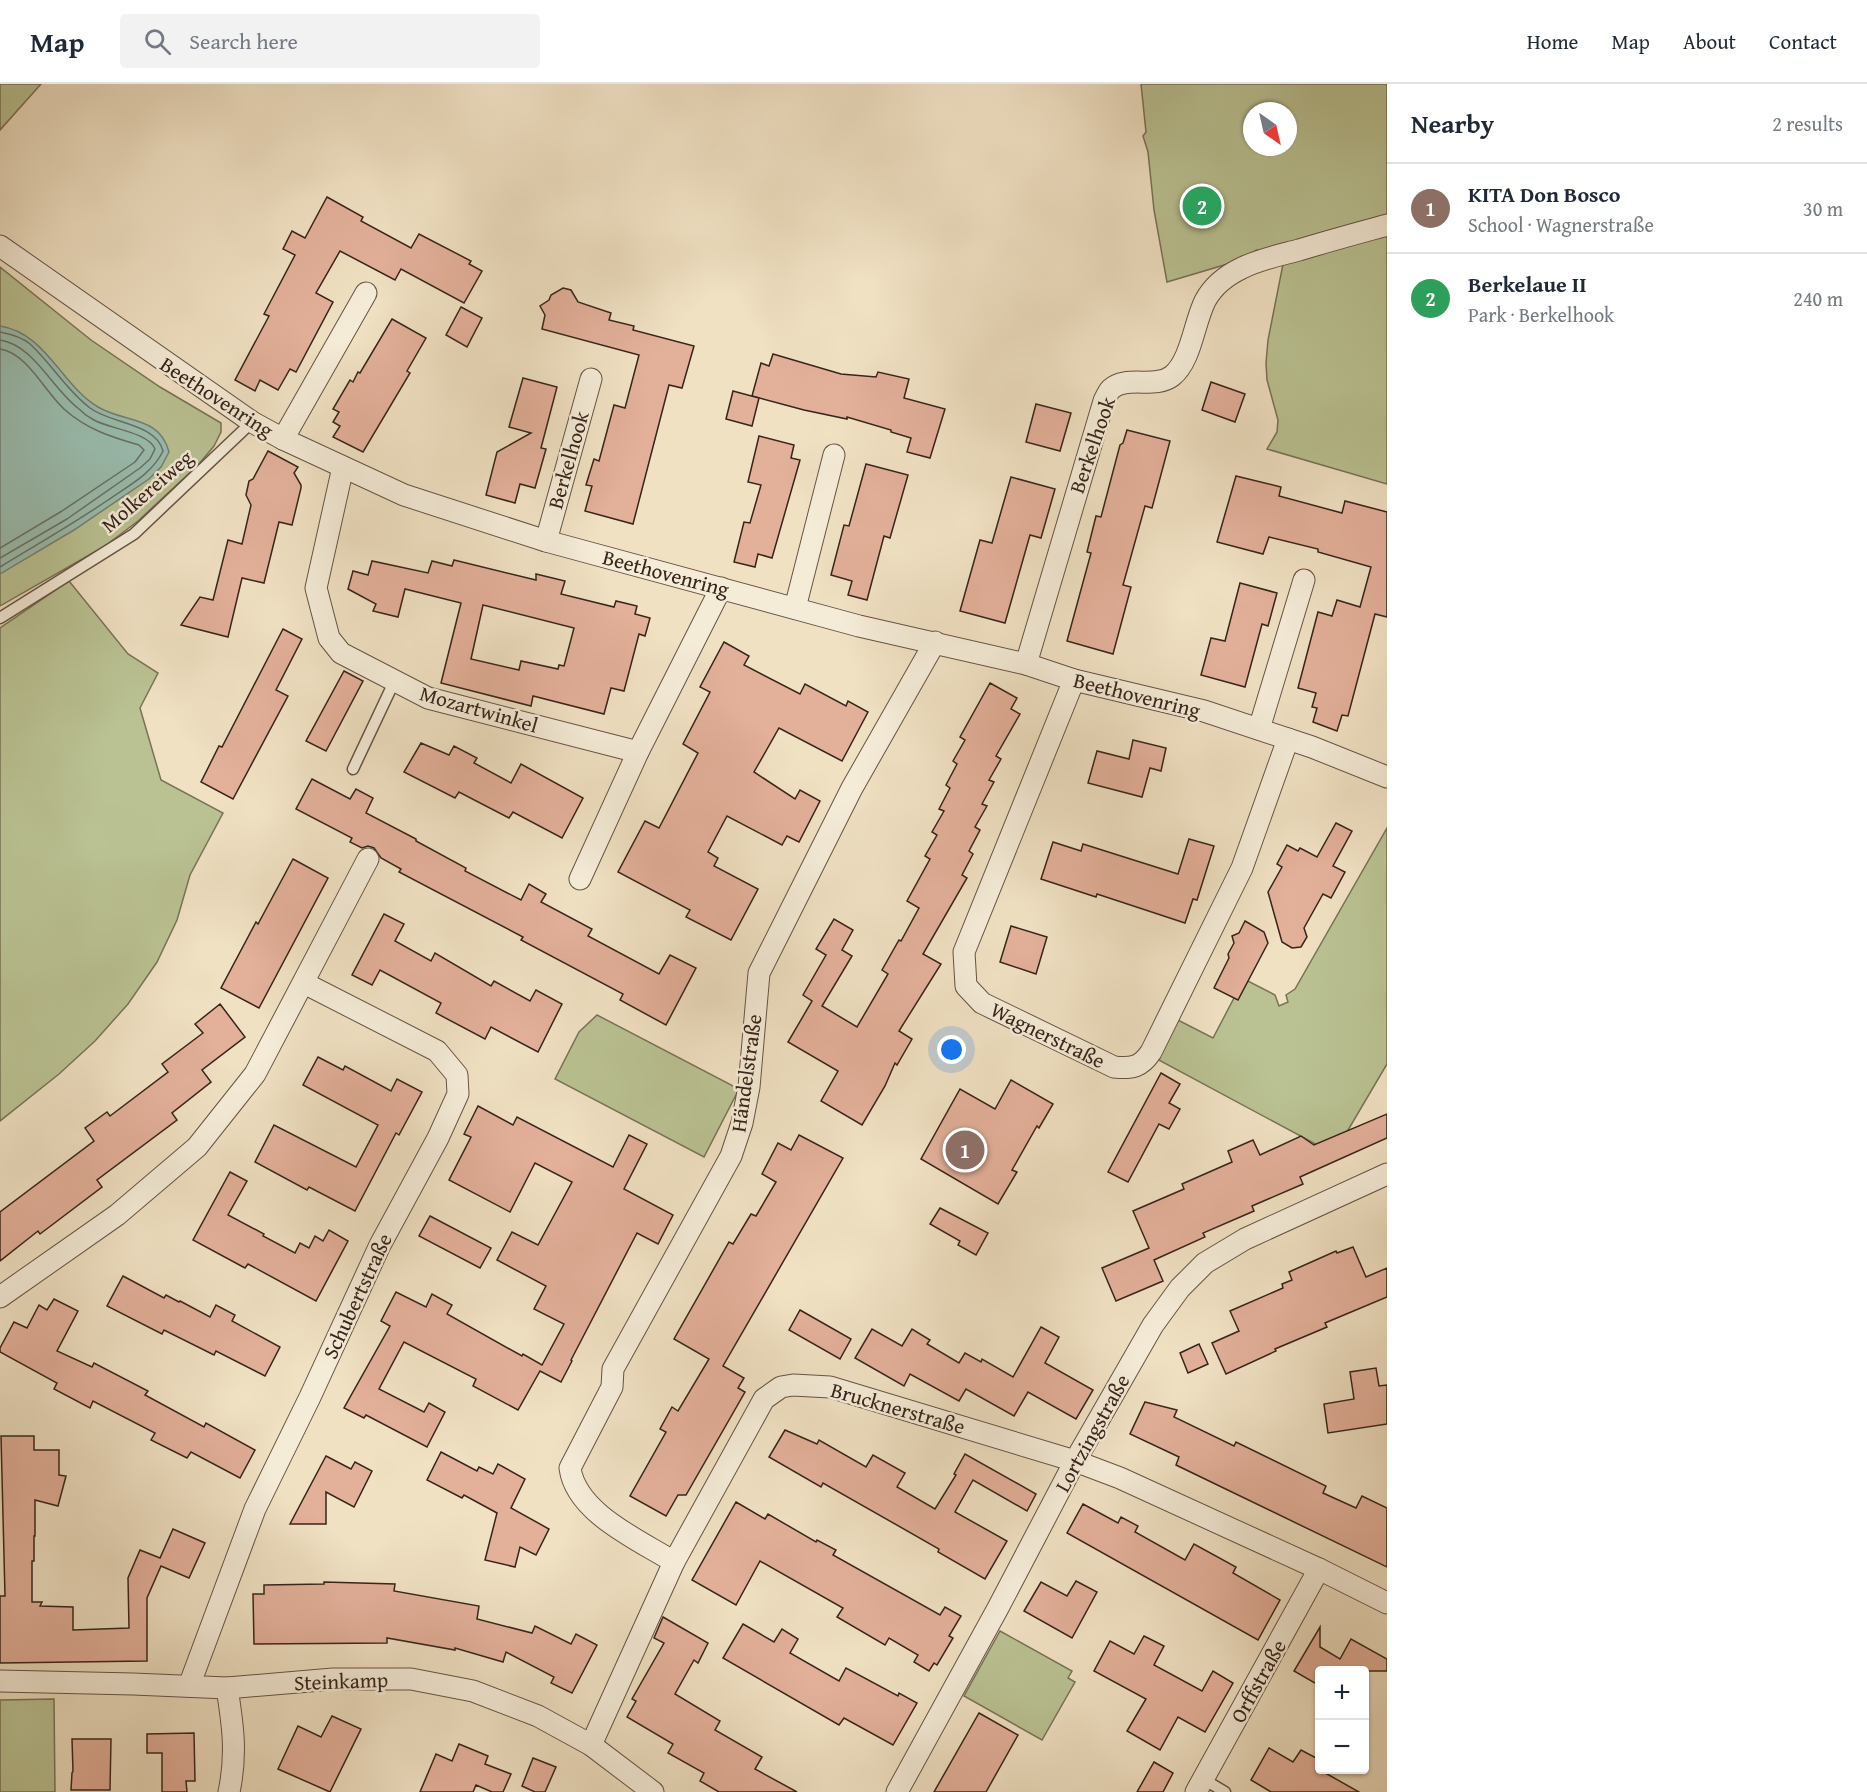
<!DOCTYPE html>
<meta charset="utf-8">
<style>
body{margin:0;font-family:"Gentium Book Plus",serif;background:#f2f2f3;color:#1f2937}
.controls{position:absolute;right:18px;bottom:18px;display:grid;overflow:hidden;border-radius:6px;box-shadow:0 2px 4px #0004}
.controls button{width:54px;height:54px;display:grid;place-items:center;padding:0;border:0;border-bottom:2px solid #e0e1e3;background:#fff;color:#1f2937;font:30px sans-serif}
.compass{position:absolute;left:1243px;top:18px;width:54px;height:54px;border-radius:50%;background:#fff;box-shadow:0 2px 4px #0004;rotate:146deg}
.you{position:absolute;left:952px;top:966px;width:21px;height:21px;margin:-15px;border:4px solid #fff;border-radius:50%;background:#1a73e8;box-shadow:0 0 0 9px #1a73e833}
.badge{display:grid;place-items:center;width:39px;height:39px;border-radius:50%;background:#8f2418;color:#fff;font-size:20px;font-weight:700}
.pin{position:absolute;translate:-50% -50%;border:3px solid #fff;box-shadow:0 2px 6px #0006}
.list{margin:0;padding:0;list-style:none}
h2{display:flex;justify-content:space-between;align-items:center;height:78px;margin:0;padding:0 24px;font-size:26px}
h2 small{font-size:20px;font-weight:400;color:#747a83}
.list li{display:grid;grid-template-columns:39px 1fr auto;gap:18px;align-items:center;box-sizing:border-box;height:90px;padding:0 24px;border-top:2px solid #e0e1e3}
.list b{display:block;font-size:22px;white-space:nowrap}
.list p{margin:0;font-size:20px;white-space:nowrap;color:#747a83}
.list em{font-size:20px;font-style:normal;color:#747a83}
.icon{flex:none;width:33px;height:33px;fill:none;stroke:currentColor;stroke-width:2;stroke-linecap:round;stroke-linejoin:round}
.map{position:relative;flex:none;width:1387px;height:1708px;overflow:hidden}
header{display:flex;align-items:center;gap:36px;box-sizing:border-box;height:84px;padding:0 30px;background:#fff;border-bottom:2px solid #e0e1e3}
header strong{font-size:28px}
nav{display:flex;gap:33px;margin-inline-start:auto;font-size:21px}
.search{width:420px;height:54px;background:#f2f2f3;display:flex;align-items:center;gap:15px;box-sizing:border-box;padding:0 21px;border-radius:6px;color:#747a83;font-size:22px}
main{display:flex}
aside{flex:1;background:#fff}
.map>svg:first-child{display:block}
.green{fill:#bac293;stroke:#787356;stroke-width:1.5;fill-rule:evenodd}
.water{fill:#9abeb0;stroke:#728074;stroke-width:1.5}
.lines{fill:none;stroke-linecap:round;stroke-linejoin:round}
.shore{stroke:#687165;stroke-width:1.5}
.building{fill:#e3b09a;stroke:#37241a;stroke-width:1.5;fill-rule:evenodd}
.service-casing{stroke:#655344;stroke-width:13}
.minor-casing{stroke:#655344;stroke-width:23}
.service{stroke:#f5ecd8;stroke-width:10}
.minor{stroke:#f5ecd8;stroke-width:21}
.labels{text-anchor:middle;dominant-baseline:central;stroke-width:5;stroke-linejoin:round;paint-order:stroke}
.street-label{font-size:21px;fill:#37241a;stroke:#f5ecd8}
</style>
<header>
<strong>Map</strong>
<div class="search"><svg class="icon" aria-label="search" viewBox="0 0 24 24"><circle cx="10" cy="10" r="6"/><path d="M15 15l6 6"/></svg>Search here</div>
<nav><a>Home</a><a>Map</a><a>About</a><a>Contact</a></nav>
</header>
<main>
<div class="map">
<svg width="1387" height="1708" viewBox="0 0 1387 1708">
<rect width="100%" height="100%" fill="#f0e1c3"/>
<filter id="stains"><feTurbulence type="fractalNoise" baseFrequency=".00333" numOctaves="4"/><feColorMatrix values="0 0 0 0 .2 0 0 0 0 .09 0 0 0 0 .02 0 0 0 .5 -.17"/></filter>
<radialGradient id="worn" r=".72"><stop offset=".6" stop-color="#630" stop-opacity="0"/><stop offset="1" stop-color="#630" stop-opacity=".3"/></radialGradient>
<g class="green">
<polygon points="0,0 41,0 0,46"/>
<path d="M 1141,0 L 1387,0 L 1387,136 L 1265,167 L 1256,166 L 1251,173 L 1167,198 L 1154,126 L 1148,68 L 1143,52 L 1146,48 ZM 1252,27 L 1288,27 L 1288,63 L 1252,63 Z"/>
<polygon points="1387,151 1387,400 1267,365 1277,348 1278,336 1267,296 1266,279 1268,256 1284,175"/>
<polygon points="0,183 91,256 160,303 221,339 221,348 214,362 198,381 138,437 105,462 0,522"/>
<polygon points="69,497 128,570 158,589 140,624 161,696 223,729 190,791 177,836 157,878 128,920 95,957 59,990 0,1037 0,544"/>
<polygon points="1387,744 1387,980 1334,1070 1155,974 1176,935 1213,954 1244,895 1275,911 1279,922 1288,918 1286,911 1295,905"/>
<polygon points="597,931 739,1005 704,1073 555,995 579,948"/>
<polygon points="1000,1547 1072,1587 1068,1594 1075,1598 1042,1656 964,1612"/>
<polygon points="54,1615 55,1708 0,1708 0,1616"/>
</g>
<path class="water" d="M 0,242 C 46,249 61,301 98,323 C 125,339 160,332 169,368 L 161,383 L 149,395 L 74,446 L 0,490 Z"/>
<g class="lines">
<g class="shore">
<path d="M 0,248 C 10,250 22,253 30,260 C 52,280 66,306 90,324 C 111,340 156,339 163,367 C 152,390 128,402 108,416 C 73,440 36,461 0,483"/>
<path d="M 0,256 C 34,261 52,305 79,325 C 83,329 88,333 94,336 C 110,345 148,348 155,365 L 150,375 L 140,384 L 67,435 L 0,474"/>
<path d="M 0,265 C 27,269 45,308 64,325 C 86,345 111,353 139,361 L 144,366 L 135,378 L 62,427 L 0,464"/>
</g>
</g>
<g class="building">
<polygon points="327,113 363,133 361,137 411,164 419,150 471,177 469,180 482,187 464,219 401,185 395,196 340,167 316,209 333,218 296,288 290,285 278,306 260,296 255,307 235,296 269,232 264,230 295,171 283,165 292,147 305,154"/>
<polygon points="563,204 571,206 578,218 611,229 609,236 634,242 633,246 694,262 682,304 669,301 633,440 585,427 592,402 586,401 594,375 599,377 614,321 625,324 639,271 542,245 545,231 540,222 549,216 551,211"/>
<polygon points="461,223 482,234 467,263 446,251"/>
<polygon points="392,235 426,254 407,287 410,289 363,368 333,353 340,342 333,338 339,328 333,325 350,296 353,298 358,288 360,289"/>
<polygon points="773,270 841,290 876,293 878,288 909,295 904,314 945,325 930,374 907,368 911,354 891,348 891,346 847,333 847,335 804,326 752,312 761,279 769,282"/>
<polygon points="523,294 557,303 541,364 546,365 535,404 520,400 515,419 486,411 497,368 531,349 509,343"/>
<polygon points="1211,298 1245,310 1235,338 1202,326"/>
<polygon points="733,307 759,314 752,342 726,335"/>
<polygon points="1036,320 1071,329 1060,367 1026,358"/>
<polygon points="1127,346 1170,357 1152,424 1145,422 1123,501 1131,503 1113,570 1067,557 1091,469 1087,468 1096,432 1101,433 1120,361 1123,359"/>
<polygon points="759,352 794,361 791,374 800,376 772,474 758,470 755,483 734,478 744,438 750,439 761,401 748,398"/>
<polygon points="268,367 298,383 294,389 301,401 301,404 292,441 279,438 264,499 242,494 228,553 181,541 200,513 213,516 228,456 242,460 251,421 246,411 249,397 253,395"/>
<polygon points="866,380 908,391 890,454 884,452 867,516 848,511 852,497 831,491 844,441 849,442"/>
<polygon points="1236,392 1281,403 1279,412 1342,429 1345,417 1387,428 1387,533 1375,530 1348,632 1342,631 1337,647 1313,638 1317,624 1312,623 1316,609 1298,604 1318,528 1332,532 1337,516 1360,523 1371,483 1318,468 1318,465 1269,453 1263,470 1217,458"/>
<polygon points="1011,393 1055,405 1041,454 1030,451 1005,539 960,527 980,456 992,459"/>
<path d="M 454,476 L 536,496 L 536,490 L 565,497 L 561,510 L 614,523 L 616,517 L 637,522 L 635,530 L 650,534 L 645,552 L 639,550 L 624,607 L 611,604 L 604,630 L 533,612 L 531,622 L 441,599 L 461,519 L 405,505 L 398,533 L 373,527 L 376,520 L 348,505 L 353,487 L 368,491 L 372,477 L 428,489 L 432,477 L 452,482 ZM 483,521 L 574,544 L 564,582 L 559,581 L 558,585 L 521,577 L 519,586 L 471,575 Z"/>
<polygon points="1240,499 1277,509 1268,542 1262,540 1245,603 1201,591 1211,554 1225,557"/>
<polygon points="283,545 302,555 276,606 288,612 233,715 201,698 219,662 222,663"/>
<polygon points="724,558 749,572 744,581 800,610 805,600 846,622 848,617 868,628 842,677 779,644 754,688 795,715 800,706 820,717 799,758 787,752 782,761 727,732 708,768 718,774 714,782 758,805 731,856 686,833 690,826 618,788 645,737 659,744 698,669 683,660 710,608 700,603"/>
<polygon points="344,587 363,597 326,667 306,657"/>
<polygon points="990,599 1017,614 1011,625 1020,630 996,672 1001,675 989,696 994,698 982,720 987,722 975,743 980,746 969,767 973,770 962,791 967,794 923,870 941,880 899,947 912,955 897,981 895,979 885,1002 862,1041 821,1017 838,987 788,958 812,917 803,911 826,871 816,865 834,835 853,846 842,866 852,872 822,922 857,943 888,890 882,886 899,856 901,857 919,824 907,817 930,775 925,772 937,751 932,748 944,727 939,725 950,704 946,701 957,680 953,677 965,656 960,653"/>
<polygon points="1133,656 1166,664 1161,687 1150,684 1142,713 1088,699 1097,667 1129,675"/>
<polygon points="421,659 449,671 454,662 477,674 474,679 511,699 521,680 583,714 562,754 513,728 509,734 459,708 455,714 404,688"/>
<polygon points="312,695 350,715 356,705 373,714 366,729 416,755 416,757 466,784 465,787 521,816 529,800 546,810 541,818 592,845 588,852 659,890 670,871 696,884 666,941 620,916 623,910 521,856 523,853 399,788 401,785 381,774 374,764 368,762 362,764 350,758 352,754 296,725"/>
<polygon points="1336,739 1352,747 1333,782 1345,788 1331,814 1323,810 1304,844 1307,853 1301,863 1292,864 1282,858 1268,808 1282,783 1277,780 1287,761 1298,767 1300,764 1317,773"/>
<polygon points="1189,755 1214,762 1197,816 1193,815 1185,839 1097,810 1096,813 1041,795 1053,758 1081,767 1083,760 1178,790"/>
<polygon points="293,775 328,794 259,924 221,904 256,838 258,840"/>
<polygon points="384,830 404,840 395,857 431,877 435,869 491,902 494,897 530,917 536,906 562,920 538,968 491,943 485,955 436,929 441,919 380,886 372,901 352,891"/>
<polygon points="1245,837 1264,848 1268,859 1238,916 1214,904 1229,874 1228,870 1234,859 1232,852 1239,849"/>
<polygon points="1011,842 1047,853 1036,890 1000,878"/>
<polygon points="220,920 245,953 202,986 211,998 172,1029 177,1036 97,1096 102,1103 40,1150 38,1147 0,1177 0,1128 94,1057 85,1044 107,1028 110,1032 168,988 162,980 203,949 195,940"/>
<polygon points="318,973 343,986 345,982 391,1007 397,995 422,1008 399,1051 396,1049 355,1127 309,1103 307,1106 255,1078 274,1041 356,1083 378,1041 303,1001"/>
<polygon points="1161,989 1180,1000 1169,1019 1180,1025 1169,1045 1159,1040 1128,1098 1108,1088"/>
<polygon points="1011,996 1053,1020 1039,1044 1037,1042 1012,1086 1017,1088 998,1120 921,1075 960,1005 995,1025"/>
<polygon points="478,1022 513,1041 517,1033 613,1083 629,1051 647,1060 624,1105 673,1131 658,1160 637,1149 571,1276 572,1277 561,1298 540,1287 518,1326 473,1302 476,1295 404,1258 379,1305 424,1328 429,1319 445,1328 427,1363 366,1331 364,1334 344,1324 390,1242 381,1237 396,1208 426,1223 432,1210 452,1221 447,1230 522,1272 523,1270 542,1281 564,1240 534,1225 546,1202 497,1176 512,1148 538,1161 572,1098 535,1079 510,1128 449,1096 471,1053 464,1050"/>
<polygon points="1387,1030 1387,1054 1300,1093 1303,1100 1252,1122 1254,1127 1203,1149 1205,1153 1154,1176 1163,1197 1116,1217 1102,1184 1149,1164 1133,1127 1184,1105 1182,1100 1232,1078 1228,1067 1253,1056 1260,1071 1301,1052 1314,1061"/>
<polygon points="799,1051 843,1074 723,1282 744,1294 738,1304 745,1308 686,1411 678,1411 666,1432 630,1412 666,1348 660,1345 672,1323 678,1327 709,1275 674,1255 729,1158 733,1160 751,1130 756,1132 776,1098 762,1090 778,1059 791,1066"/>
<polygon points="230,1088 247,1097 228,1131 264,1150 263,1152 295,1169 300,1159 309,1164 315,1152 323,1157 329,1146 348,1157 316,1217 248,1180 245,1184 193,1156"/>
<polygon points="940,1124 988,1149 976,1171 958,1161 960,1157 930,1140"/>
<polygon points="430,1132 491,1164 480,1184 419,1152"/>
<polygon points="1353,1163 1366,1193 1387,1184 1387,1213 1325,1239 1327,1243 1275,1265 1276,1267 1226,1290 1212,1259 1239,1247 1230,1227 1283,1204 1282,1200 1292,1196 1289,1188 1336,1167 1337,1169"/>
<polygon points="123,1192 164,1214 166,1211 179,1218 180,1217 210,1233 216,1221 235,1231 232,1237 280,1263 265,1292 216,1267 214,1271 164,1246 162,1250 107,1222"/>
<polygon points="54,1215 78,1227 57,1267 92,1283 94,1279 148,1307 145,1311 204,1343 206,1339 255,1366 240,1394 191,1368 187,1374 151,1356 155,1349 93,1317 90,1324 54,1305 57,1299 0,1268 0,1264 14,1238 27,1244 39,1221 47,1226"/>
<polygon points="800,1226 851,1255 840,1275 789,1246"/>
<polygon points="1041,1243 1059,1253 1045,1279 1093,1306 1076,1335 1028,1308 1014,1332 966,1305 959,1317 910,1290 904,1302 855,1274 872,1245 902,1262 912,1245 930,1256 927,1260 959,1279 965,1269 981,1278 982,1275 1013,1293"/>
<polygon points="1199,1260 1208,1280 1188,1289 1180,1269"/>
<polygon points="1376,1284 1379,1302 1387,1301 1387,1340 1328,1349 1324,1320 1354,1315 1350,1288"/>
<polygon points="1145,1318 1177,1326 1174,1333 1234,1362 1236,1358 1326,1402 1323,1409 1356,1424 1362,1412 1387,1424 1387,1483 1176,1381 1179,1373 1130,1350"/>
<polygon points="785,1346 817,1360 819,1356 866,1383 873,1371 905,1389 897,1403 935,1425 956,1391 954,1390 965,1370 1036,1410 1027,1427 973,1396 955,1428 1007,1457 985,1495 938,1468 939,1465 823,1399 821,1403 769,1373"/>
<polygon points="1,1352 34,1352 34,1366 59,1366 59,1391 66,1392 58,1422 35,1416 35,1452 34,1452 34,1477 32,1477 32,1518 42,1518 40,1522 73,1523 73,1546 129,1544 128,1494 140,1466 160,1474 173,1445 205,1459 189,1494 161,1482 147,1514 147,1577 0,1579 0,1512 5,1512"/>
<polygon points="441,1368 477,1387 479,1383 493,1390 498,1380 525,1395 511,1424 549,1445 536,1471 520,1463 515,1483 485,1476 497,1429 464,1411 462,1414 427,1396"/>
<polygon points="326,1372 351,1385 355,1378 372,1387 354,1423 326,1408 326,1440 290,1440"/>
<polygon points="736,1418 765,1435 768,1430 816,1458 817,1456 836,1466 833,1471 940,1531 945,1523 961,1532 949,1552 953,1554 937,1581 934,1579 929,1587 914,1578 918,1571 889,1554 885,1561 837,1533 843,1524 760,1477 736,1521 692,1496"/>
<polygon points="1083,1420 1118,1439 1121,1433 1138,1442 1135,1448 1185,1476 1194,1460 1236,1483 1233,1489 1280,1516 1258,1556 1067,1449"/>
<polygon points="1076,1497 1097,1508 1072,1554 1024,1527 1041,1498 1067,1512"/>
<polygon points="324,1498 395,1500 394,1507 479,1522 477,1535 532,1549 535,1542 571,1560 576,1550 597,1561 572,1609 551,1599 554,1593 506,1568 503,1578 455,1564 455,1566 387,1554 387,1559 254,1560 253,1510 264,1510 264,1501 324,1500"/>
<polygon points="663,1533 708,1559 698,1579 694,1576 675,1610 720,1637 715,1646 762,1673 755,1685 797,1708 719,1708 700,1697 704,1689 668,1669 673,1660 627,1633 636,1617 632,1615 664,1559 654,1554"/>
<polygon points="743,1540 774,1558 782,1545 798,1555 790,1569 839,1597 846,1584 898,1612 899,1609 917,1619 893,1661 844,1634 839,1641 723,1574"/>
<polygon points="1320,1543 1320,1563 1340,1575 1351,1555 1387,1575 1387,1587 1320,1587 1320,1602 1294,1587"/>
<polygon points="1144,1552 1164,1562 1154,1581 1202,1607 1213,1587 1233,1599 1205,1648 1178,1633 1160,1666 1127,1647 1146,1615 1094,1587 1110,1557 1134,1570"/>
<polygon points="979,1629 1018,1651 986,1708 934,1708"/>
<polygon points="332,1632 361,1645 330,1708 278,1685 298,1642 321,1653"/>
<polygon points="194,1649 195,1697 186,1697 187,1708 162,1708 162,1669 147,1669 147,1650"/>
<polygon points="72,1655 111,1655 110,1706 71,1706 72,1689 73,1687"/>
<polygon points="459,1660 488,1672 485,1680 511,1690 503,1708 492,1708 476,1701 473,1708 420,1708 436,1670 452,1677"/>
<polygon points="1269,1664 1293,1678 1301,1666 1320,1676 1320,1686 1359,1708 1271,1708 1251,1696"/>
<polygon points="533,1674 556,1683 545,1708 535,1708 522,1702"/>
<polygon points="1154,1678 1173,1689 1163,1708 1137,1708"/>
</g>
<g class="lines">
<g class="service-casing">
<g id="service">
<polyline points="0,534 134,450 252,338"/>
<polyline points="353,685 394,598"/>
<polyline points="1203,1695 1225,1708"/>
</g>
</g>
<g class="minor-casing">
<g id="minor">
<polyline points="0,162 252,338 283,355 404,411 546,457 859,542 1026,580 1074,596 1204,627 1312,663 1387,693"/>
<polyline points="283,355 366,209"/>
<polyline points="343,383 316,504 329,554 341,569 428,614 638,668"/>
<polyline points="546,457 591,295"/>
<polyline points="795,524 834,371"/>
<path d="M 1026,580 L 1104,317 C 1106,313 1108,308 1111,305 C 1126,291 1155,305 1172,292 C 1191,277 1194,239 1205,217 C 1213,202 1227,191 1242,184 C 1260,175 1280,171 1299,166 C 1328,157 1358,149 1387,141"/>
<path d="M 1074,596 L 964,868 L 966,902 L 982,919 L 1114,983 C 1132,985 1141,983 1151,968 L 1242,784 L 1288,655"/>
<polyline points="1259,645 1304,496"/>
<polyline points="580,795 638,668 721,504"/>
<polyline points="0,1213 117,1131 197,1063 255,990 368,775"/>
<path d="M 674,1478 C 639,1456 576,1429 570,1384 L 612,1303 L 613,1285 L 731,1072 L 742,1039 L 749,1003 L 759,889 L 852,704 L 935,558"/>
<polyline points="0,1597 133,1600 227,1604 333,1595 411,1595 473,1607 538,1632 591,1661 653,1708"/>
<polyline points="189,1602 255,1425 310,1313 380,1161 438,1054 458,1010 457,991 437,967 304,899"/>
<path d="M 227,1604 C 233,1642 237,1670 229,1708"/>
<polyline points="591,1661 674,1478 764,1315 781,1303 793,1301 830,1303 1075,1377 1120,1394 1319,1485 1387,1519"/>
<polyline points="897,1708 998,1524 1075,1377 1153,1241 1180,1204 1205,1179 1245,1155 1387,1090"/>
<polyline points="1196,1708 1319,1485"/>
</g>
</g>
<use href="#service" class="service"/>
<use href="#minor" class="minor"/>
</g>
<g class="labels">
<g class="street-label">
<text transform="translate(217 313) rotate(33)">Beethovenring</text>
<text transform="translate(1092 361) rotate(-71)">Berkelhook</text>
<text transform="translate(568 376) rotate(-74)">Berkelhook</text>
<text transform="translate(147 407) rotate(-41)">Molkereiweg</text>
<text transform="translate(666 489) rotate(15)">Beethovenring</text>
<text transform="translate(1137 611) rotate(14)">Beethovenring</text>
<text transform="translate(479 625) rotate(16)">Mozartwinkel</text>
<text transform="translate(1048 951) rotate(26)">Wagnerstraße</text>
<text transform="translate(746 989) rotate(-82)">Händelstraße</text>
<text transform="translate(357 1212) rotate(-65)">Schubertstraße</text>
<text transform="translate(898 1324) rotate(16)">Brucknerstraße</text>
<text transform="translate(1092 1349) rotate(-61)">Lortzingstraße</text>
<text transform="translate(341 1597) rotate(-2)">Steinkamp</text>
<text transform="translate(1258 1597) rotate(-61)">Orffstraße</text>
</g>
</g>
<rect width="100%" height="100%" filter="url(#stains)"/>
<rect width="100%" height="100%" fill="url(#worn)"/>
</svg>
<div class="controls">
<button>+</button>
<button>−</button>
</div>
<svg class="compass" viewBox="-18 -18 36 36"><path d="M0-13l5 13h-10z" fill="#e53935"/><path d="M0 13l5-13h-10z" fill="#747a83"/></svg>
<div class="you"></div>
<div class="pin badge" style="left:965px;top:1066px;background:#8d6e63">1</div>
<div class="pin badge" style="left:1202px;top:122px;background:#2e9e5b">2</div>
</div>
<aside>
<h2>Nearby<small>2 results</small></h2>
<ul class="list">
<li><span class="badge" style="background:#8d6e63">1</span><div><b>KITA Don Bosco</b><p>School · Wagnerstraße</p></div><em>30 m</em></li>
<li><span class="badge" style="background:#2e9e5b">2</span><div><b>Berkelaue II</b><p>Park · Berkelhook</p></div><em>240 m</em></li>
</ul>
</aside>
</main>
